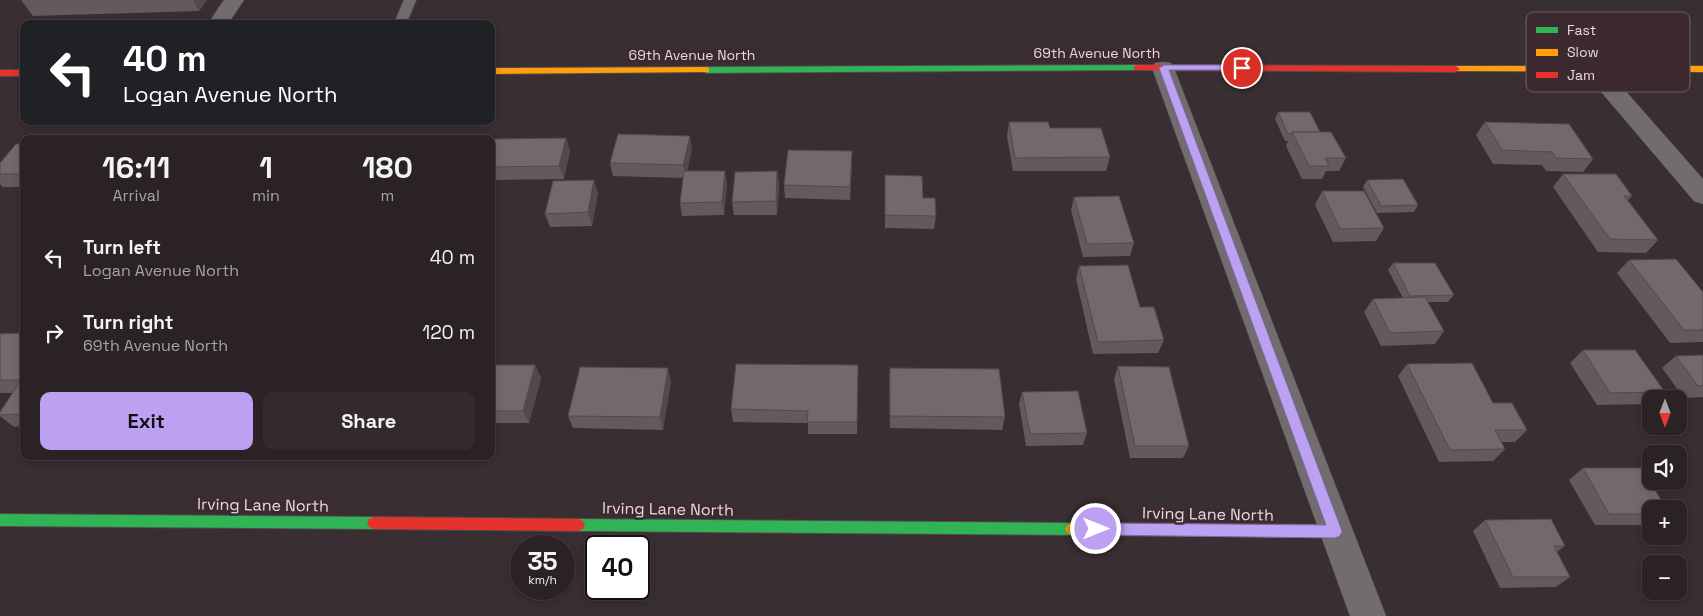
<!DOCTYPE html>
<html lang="en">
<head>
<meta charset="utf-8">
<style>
  body { margin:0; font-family:"Space Grotesk",sans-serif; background:#332a2d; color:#f1f3f6; height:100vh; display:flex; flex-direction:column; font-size:19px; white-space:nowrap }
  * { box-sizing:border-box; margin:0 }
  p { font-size:16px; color:#a6a4a7 }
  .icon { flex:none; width:28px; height:28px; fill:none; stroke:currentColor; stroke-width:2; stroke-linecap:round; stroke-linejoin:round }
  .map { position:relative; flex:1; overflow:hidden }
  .details { position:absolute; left:20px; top:135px; width:475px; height:325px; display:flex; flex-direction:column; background:#2b2225; border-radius:10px; box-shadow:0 2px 8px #0003,0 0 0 1px #473f42 }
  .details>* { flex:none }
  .banner { position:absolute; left:20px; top:20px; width:475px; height:105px; border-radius:10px; box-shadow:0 2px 8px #0003,0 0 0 1px #473f42; background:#202124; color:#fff; overflow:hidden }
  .needle { width:32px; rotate:180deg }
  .buttons { position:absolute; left:1642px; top:390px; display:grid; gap:10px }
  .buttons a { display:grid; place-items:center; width:45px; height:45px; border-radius:10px; background:#2b2225; box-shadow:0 2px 8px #0003,0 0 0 1px #473f42; font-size:25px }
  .speed { position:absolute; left:510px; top:535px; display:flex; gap:10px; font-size:25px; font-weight:700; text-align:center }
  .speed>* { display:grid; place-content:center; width:65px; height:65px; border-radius:50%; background:#2b2225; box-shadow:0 2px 8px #0003,0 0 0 1px #473f42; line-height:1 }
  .speed small { font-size:12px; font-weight:400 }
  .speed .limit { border:2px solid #111; border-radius:8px; background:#fff; color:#111 }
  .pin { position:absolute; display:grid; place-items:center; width:42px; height:42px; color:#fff; margin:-21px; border:2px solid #fff; border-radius:50%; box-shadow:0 1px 5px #0007 }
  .me { position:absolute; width:55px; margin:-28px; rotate:90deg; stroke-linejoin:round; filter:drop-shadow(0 0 4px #0008) }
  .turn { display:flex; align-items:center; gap:18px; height:105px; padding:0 20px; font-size:22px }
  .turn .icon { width:65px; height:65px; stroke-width:2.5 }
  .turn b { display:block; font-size:35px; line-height:42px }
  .eta { display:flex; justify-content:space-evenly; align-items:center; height:85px; text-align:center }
  .eta b { font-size:30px; font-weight:700; line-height:35px }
  .cta { display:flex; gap:10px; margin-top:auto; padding:10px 20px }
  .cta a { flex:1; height:58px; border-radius:10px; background:#bca0f2; color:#111; font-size:20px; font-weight:700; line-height:58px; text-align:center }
  .cta a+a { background:#332a2d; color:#f1f3f6 }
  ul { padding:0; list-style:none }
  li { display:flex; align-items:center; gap:15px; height:75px; padding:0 20px }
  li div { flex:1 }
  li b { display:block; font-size:19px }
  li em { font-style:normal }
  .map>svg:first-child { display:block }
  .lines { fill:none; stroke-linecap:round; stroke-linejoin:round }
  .lane-casing { stroke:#544a4e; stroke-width:2 }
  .street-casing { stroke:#544a4e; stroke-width:1 }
  .fast-casing { stroke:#544a4e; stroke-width:2 }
  .slow-casing { stroke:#544a4e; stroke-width:2 }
  .jam-casing { stroke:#544a4e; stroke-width:2 }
  .lane { fill:#716d6e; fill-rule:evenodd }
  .street { fill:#716d6e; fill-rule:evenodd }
  .fast { fill:#30b455; fill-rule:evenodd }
  .slow { fill:#ff9f0a; fill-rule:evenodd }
  .jam { fill:#e5322d; fill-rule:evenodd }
  .wall { fill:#635a5d }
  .shaded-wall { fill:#504a4c }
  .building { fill:#73696c; stroke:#504a4c }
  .route { fill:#bca0f2; stroke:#7a689d }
  .labels { text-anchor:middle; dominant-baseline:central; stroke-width:5; stroke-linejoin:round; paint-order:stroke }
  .far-street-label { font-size:14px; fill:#e7d9de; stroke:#3d2930 }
  .street-label { font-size:16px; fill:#e7d9de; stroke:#3d2930 }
  .key { fill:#3d2930; stroke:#705e64; stroke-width:1 }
  .key-label { font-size:14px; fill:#e7d9de }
</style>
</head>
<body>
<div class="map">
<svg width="1703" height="616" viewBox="0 0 1703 616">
  <rect width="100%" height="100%" fill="#392e31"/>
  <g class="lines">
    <defs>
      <polygon id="lane" points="404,0 416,0 406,24 394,24"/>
      <g id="street">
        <polygon points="224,0 244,0 228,24 208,24"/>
        <polygon points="1163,62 1171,63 1174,68 1386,616 1350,616 1152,68 1155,63"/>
        <polygon points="1593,62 1601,63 1703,179 1703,204 1694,201 1585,73 1582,68 1585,63"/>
      </g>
      <g id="fast">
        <polygon points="1137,65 1140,66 1140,70 706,73 702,70 706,67"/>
        <polygon points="0,514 374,517 379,519 381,523 379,527 374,529 0,526"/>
        <polygon points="578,519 1072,523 1077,525 1079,529 1077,533 1072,535 578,531 573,529 571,525 573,521"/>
      </g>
      <g id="slow">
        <polygon points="1456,66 1703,66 1703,72 1453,71 1452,69"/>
        <polygon points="706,67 709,68 709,72 491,74 491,68"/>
        <polygon points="1072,523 1335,525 1340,527 1342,531 1340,535 1335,537 1072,535 1067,533 1065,529 1067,525"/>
      </g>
      <g id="jam">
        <polygon points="1137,65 1456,66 1460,69 1456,72 1134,70 1134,66"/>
        <rect x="0" y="70" width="24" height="6"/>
        <polygon points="374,517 578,519 583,521 585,525 583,529 578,531 374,529 369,527 367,523 369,519"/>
      </g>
    </defs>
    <!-- lane casing -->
    <use href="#lane" class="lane-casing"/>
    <!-- street casing -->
    <use href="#street" class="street-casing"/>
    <!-- fast casing -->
    <use href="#fast" class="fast-casing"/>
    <!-- slow casing -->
    <use href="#slow" class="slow-casing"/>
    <!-- jam casing -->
    <use href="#jam" class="jam-casing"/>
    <!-- lane -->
    <use href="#lane" class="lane"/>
    <!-- street -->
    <use href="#street" class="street"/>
    <!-- fast -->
    <use href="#fast" class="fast"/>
    <!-- slow -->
    <use href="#slow" class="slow"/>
    <!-- jam -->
    <use href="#jam" class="jam"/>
  </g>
  <!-- wall -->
  <g class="wall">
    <polygon points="21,0 207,0 199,11 33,16"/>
    <polygon points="1278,112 1320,132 1346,158 1339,171 1326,171 1322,179 1302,179 1286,146 1288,141 1285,141 1275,119"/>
    <polygon points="1009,122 1050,128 1110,157 1106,171 1013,171 1007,136"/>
    <polygon points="1485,122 1593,159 1583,172 1546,171 1542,165 1493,164 1476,135"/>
    <polygon points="566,138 570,151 564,179 491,180 491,150"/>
    <polygon points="24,144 24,187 3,187 0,184 0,163"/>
    <polygon points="692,149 687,171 727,184 724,215 682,216 680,203 683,178 613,176 610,163"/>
    <polygon points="852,164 850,200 785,198 784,185"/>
    <polygon points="777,171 779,184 777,215 734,215 732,202"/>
    <polygon points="1563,174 1632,196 1628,200 1658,240 1646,253 1598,252 1553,187"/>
    <polygon points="885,175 923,198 936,216 934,229 885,228"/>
    <polygon points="1367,180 1418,205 1414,212 1377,213 1363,187"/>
    <polygon points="1322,191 1384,228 1376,241 1333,242 1315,205"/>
    <polygon points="598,193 592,226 550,227 545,214"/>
    <polygon points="1074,197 1134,243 1130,256 1083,257 1071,210"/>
    <polygon points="1629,260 1703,292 1703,342 1670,343 1617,273"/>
    <polygon points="1393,263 1454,295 1448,302 1428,302 1444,331 1435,344 1381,346 1364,312 1373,299 1403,298 1388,270"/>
    <polygon points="1079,266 1164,340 1158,353 1093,354 1076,279"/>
    <polygon points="24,333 24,426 14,427 0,416 0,412 13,393 0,393 0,334"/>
    <polygon points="1583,350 1665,392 1657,399 1651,399 1651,404 1650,404 1597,405 1570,363"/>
    <polygon points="1703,355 1703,397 1684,398 1662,368 1676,356"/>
    <polygon points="1407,364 1493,403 1527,430 1515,442 1501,442 1505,449 1493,461 1439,462 1398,376"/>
    <polygon points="491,365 535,365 541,378 529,423 491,423"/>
    <polygon points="858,365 857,434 808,434 808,423 733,422 731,409"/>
    <polygon points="1118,366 1189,446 1183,458 1130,458 1114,379"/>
    <polygon points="890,368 1005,417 1002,430 890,428 889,380"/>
    <polygon points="671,381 663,430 573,428 568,416"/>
    <polygon points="1022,392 1087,433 1083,445 1026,446 1019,404"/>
    <polygon points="1583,468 1651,509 1651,525 1595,525 1569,480"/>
    <polygon points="1485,520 1565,546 1557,552 1570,577 1556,587 1500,588 1473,531"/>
  </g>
  <!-- shaded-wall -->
  <g class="shaded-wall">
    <polygon points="193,0 207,0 199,11"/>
    <polygon points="690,136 692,149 686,178 683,165"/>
    <polygon points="566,138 570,151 564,179 559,166"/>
    <polygon points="852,151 852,164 850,200 850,187"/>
    <polygon points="725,171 727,184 724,215 722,202"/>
    <polygon points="777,171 779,184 777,215 776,201"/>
    <polygon points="594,180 598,193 592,226 588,212"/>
    <polygon points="535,365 541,378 529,423 523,411"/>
    <polygon points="668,368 671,381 663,430 660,417"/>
  </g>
  <!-- building -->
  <g class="building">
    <polygon points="1278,112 1310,112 1320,132 1292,132 1291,134 1288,134"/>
    <polygon points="1009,122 1048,122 1050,128 1101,128 1110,157 1015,158"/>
    <polygon points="1485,122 1569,124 1593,159 1556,158 1552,152 1502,150"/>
    <polygon points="1292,132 1331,132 1346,158 1325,158 1329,166 1309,166"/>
    <polygon points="618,134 690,136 683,165 610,163"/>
    <polygon points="566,138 559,166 491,167 491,150 495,139"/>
    <polygon points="16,144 24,144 24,174 0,174 0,163"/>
    <polygon points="788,150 852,151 850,187 784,185"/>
    <polygon points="684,171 725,171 722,202 680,203"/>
    <polygon points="777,171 776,201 732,202 735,172"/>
    <polygon points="1563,174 1616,174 1632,196 1624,196 1658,240 1610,239"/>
    <polygon points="885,175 922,176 923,198 935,198 936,216 885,215"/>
    <polygon points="1403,179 1418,205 1381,206 1367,180"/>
    <polygon points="594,180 588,212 545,214 553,181"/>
    <polygon points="1322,191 1364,191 1384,228 1340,229"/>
    <polygon points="1119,196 1134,243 1087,244 1074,197"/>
    <polygon points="1676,259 1703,292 1703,330 1684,330 1629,260"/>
    <polygon points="1393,263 1435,263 1454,295 1410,296"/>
    <polygon points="1128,265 1140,307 1154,307 1164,340 1098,342 1079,266"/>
    <polygon points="1425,297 1444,331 1390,333 1373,299"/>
    <polygon points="24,333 24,414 0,415 0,412 21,380 0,380 0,334"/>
    <polygon points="1583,350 1635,350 1665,392 1610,393"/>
    <polygon points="1703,355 1703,385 1698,386 1676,356"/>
    <polygon points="1472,363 1493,403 1512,403 1527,430 1495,430 1505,449 1450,450 1407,364"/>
    <polygon points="736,364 858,365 857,422 807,422 808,411 731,409"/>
    <polygon points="491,365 535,365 523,411 491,411"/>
    <polygon points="1118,366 1169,367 1189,446 1135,446"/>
    <polygon points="580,367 668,368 660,417 568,416"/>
    <polygon points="890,368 999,369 1005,417 890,416"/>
    <polygon points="1078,391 1087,433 1030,434 1022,392"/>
    <polygon points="1583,468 1641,468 1667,509 1651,509 1651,514 1609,514"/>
    <polygon points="1551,519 1565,546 1554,546 1570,577 1513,577 1485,520"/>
  </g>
  <!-- route -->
  <polygon class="route" points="1164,65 1242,65 1246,68 1242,70 1169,70 1342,531 1340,536 1335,538 1096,535 1091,534 1089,529 1091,525 1096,523 1326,525 1159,68"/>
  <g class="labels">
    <!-- far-street labels -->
    <g class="far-street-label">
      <text x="1097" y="53">69th Avenue North</text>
      <text x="692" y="55">69th Avenue North</text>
    </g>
    <!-- street labels -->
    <g class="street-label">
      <text transform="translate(263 505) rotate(1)">Irving Lane North</text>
      <text transform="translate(668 509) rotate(1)">Irving Lane North</text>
      <text transform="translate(1208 514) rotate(1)">Irving Lane North</text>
    </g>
  </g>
  <!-- legend -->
  <rect x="1526" y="12" width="164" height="80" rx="8" class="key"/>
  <rect x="1536" y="27" width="22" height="6" fill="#30b455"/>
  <rect x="1536" y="49" width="22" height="7" fill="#ff9f0a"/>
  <rect x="1536" y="72" width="22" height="6" fill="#e5322d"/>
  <g class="key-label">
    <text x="1567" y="35">Fast</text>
    <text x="1567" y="57">Slow</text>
    <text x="1567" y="80">Jam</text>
  </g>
</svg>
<div class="buttons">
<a><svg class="needle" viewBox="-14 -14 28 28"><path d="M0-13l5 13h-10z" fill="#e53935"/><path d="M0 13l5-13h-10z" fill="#a6a4a7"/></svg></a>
<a><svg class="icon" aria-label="sound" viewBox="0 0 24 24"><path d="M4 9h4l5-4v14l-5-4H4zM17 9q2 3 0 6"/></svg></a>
<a>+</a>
<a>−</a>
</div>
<div class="speed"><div>35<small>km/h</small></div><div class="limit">40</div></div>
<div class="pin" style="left:1242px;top:68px;background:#d93025"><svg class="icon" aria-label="arrive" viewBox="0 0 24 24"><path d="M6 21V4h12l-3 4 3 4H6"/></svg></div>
<svg class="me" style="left:1096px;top:529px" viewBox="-20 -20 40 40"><circle r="17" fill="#bca0f2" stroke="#fff" stroke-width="3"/><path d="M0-11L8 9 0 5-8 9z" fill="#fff"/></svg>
<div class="banner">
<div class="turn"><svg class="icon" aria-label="left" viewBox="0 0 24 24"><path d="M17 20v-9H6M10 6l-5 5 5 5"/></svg><div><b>40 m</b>Logan Avenue North</div></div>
</div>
<section class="details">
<div class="eta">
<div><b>16:11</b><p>Arrival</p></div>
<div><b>1</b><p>min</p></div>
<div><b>180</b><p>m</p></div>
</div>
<ul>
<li><svg class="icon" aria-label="left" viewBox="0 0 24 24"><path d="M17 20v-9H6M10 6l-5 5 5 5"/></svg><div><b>Turn left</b><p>Logan Avenue North</p></div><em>40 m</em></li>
<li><svg class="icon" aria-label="right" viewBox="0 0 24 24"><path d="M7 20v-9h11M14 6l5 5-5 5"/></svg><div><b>Turn right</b><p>69th Avenue North</p></div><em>120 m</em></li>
</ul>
<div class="cta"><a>Exit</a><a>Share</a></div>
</section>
</div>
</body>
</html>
